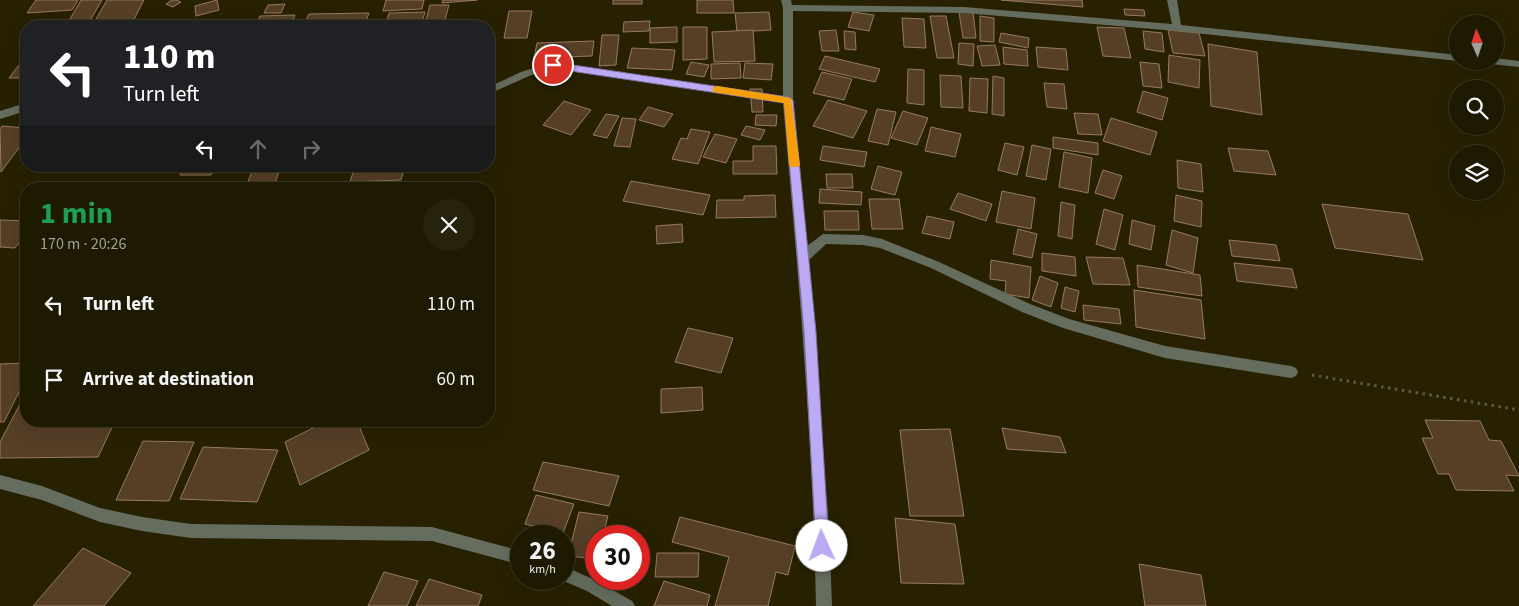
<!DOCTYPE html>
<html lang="en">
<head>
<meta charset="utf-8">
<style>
  body { margin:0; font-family:"Source Sans 3",sans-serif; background:#26220b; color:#f1f3f6; height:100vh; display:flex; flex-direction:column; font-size:19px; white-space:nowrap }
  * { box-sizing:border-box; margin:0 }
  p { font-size:16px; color:#a1a099 }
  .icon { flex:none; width:28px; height:28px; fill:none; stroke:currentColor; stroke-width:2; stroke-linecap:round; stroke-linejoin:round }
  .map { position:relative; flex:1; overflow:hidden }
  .panel { position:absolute; left:20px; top:182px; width:475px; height:245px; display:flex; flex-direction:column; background:#1e1901; border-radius:20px; box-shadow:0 5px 20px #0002,0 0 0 1px #3c3823 }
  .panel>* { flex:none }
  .top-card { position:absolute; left:20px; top:20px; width:475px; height:152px; border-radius:20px; box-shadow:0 5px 20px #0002,0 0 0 1px #3c3823; background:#202124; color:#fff; overflow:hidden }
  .needle { width:32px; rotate:357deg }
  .tools { position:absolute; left:1449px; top:15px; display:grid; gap:10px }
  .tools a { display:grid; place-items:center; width:55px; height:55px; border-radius:50%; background:#1e1901; box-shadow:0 5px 20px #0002,0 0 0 1px #3c3823; font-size:25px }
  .speed { position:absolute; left:510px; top:525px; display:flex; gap:10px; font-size:25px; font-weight:700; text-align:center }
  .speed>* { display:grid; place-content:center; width:65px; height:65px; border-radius:50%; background:#1e1901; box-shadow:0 5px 20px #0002,0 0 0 1px #3c3823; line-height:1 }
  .speed small { font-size:12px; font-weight:400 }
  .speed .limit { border:8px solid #d22; background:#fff; color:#111 }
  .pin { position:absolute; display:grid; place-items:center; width:42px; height:42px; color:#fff; margin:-21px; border:2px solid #fff; border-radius:50%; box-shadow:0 1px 5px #0007 }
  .me { position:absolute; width:55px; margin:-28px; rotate:358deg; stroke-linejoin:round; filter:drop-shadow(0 0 4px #0008) }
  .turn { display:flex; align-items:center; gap:18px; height:105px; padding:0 20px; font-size:22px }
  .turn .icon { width:65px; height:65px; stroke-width:2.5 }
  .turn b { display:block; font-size:35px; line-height:42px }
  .lanes { display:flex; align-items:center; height:48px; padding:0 20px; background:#0003; justify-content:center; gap:25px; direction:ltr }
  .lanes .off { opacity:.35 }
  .round { display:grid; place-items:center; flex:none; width:52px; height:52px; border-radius:26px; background:#26220b }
  .headline { display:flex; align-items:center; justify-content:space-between; height:85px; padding:0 20px }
  h1 { font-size:30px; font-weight:700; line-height:38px; color:#1e9e55 }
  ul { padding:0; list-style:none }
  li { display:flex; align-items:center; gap:15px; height:75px; padding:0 20px }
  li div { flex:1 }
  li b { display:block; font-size:19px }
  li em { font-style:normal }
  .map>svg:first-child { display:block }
  .building { fill:#573f27; stroke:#957a60 }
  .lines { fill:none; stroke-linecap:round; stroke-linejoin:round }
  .path { stroke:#5f593d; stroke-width:3; stroke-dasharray:2.5 4.5; stroke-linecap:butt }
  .minor { fill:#656d5f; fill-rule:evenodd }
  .route { fill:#bcaaf5; stroke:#7a6e9f }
  .slow { fill:#f59e0b }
</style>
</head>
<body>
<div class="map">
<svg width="1519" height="606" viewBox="0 0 1519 606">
  <rect width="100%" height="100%" fill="#282101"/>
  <!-- building -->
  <g class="building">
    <polygon points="36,0 78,0 72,10 27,13"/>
    <polygon points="81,0 102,0 87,26 66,26"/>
    <polygon points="107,0 144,0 131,25 92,26"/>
    <polygon points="172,0 176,0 181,2 173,7 166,4"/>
    <polygon points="217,0 219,10 196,16 195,6"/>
    <polygon points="386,0 424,0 422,9 383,11"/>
    <polygon points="443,0 477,0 442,3"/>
    <rect x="613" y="0" width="29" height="4"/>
    <polygon points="697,0 733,0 734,13 697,13"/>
    <polygon points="1082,0 1083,7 1001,0"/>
    <polygon points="285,4 281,13 264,13 268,5"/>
    <polygon points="430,5 449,5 445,20 426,20"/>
    <polygon points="1124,9 1144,10 1145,16 1125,15"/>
    <polygon points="509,11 532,11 527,38 504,38"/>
    <polygon points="425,12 422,22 386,23 389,13"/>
    <polygon points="769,12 771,30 737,32 735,13"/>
    <polygon points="853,12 874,15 869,31 848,27"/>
    <polygon points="959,12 973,12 976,38 963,38"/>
    <polygon points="369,13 364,26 303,26 309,14"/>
    <polygon points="295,15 291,26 255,26 260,16"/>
    <polygon points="930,16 946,16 954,58 937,58"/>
    <polygon points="980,16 994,18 994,42 980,41"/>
    <polygon points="902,18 924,19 926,48 904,47"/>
    <polygon points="650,21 649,31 623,32 624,22"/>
    <polygon points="208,22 206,26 173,26 174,24"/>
    <polygon points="677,27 677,42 650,43 650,28"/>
    <polygon points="683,27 707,27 707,59 683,60"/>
    <polygon points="1097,27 1124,28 1131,58 1103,56"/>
    <polygon points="753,30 755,61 714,62 712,32"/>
    <polygon points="836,30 839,51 822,51 819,31"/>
    <polygon points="1168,30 1199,33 1205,56 1173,53"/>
    <polygon points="844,31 855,32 856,50 845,49"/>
    <polygon points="1143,31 1162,33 1164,52 1145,49"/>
    <polygon points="1001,33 1029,38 1028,48 999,42"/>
    <polygon points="602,35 619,35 616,65 599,66"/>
    <polygon points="594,41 592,56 534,58 537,43"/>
    <polygon points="959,43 974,44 973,66 958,64"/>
    <polygon points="1208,44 1257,52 1262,115 1211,106"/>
    <polygon points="995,45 1000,65 982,66 977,46"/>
    <polygon points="1003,47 1027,50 1028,66 1004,64"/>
    <polygon points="1036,47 1066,49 1068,70 1038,67"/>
    <polygon points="632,48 675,50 672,70 627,68"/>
    <polygon points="1169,55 1200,60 1199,88 1168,82"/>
    <polygon points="26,56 26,78 9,78"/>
    <polygon points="825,56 880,69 875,82 819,69"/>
    <polygon points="691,62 709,65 704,77 686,74"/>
    <polygon points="1140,62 1159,64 1162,88 1143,86"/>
    <polygon points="740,63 741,78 711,79 711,64"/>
    <polygon points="745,63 773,64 771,80 743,78"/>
    <polygon points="908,69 924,70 924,105 907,103"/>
    <polygon points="822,72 852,79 844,100 813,93"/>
    <polygon points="940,75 961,76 963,108 941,107"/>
    <polygon points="993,76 1004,78 1004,116 992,114"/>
    <polygon points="970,78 988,79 987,113 969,111"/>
    <polygon points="1044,83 1064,84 1067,109 1047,107"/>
    <polygon points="750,89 762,89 763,112 752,112"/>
    <polygon points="1143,91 1168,98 1162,120 1137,112"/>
    <polygon points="828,100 867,111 853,138 813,126"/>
    <polygon points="564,101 591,110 571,135 543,125"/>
    <polygon points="648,107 673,114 664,127 639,120"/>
    <polygon points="877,109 896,112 888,145 868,141"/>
    <polygon points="903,111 928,118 917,145 891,138"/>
    <polygon points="1074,113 1098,114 1102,135 1078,134"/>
    <polygon points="606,114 619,116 607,138 593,135"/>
    <polygon points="756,115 777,115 776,126 755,125"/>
    <polygon points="622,118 636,119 630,147 614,146"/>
    <polygon points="1111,118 1157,132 1150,155 1103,141"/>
    <polygon points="2,126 26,128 26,138 1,172 0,129"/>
    <polygon points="746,126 765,130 760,140 741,135"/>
    <polygon points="931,127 961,134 955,157 925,151"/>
    <polygon points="691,129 710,132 698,164 672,159 681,138 687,139"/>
    <polygon points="715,134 737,139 726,163 703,157"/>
    <polygon points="1053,137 1098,143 1098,155 1053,148"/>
    <polygon points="1005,143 1024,147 1017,175 998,170"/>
    <polygon points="1032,145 1051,149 1046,180 1026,176"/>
    <polygon points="753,146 776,146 777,174 733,174 733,161 753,161"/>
    <polygon points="823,146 867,152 864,167 820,160"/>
    <polygon points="1228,148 1268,151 1276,175 1234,171"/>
    <polygon points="1064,152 1092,158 1088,193 1059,187"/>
    <polygon points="1177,160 1201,164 1203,192 1178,188"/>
    <polygon points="184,166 216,166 211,175 180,175"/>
    <polygon points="222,166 281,166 275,183 247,184 253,169 220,170"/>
    <polygon points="355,166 405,166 401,180 350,182"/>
    <polygon points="878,166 902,172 895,195 871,189"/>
    <polygon points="1103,170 1122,176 1114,199 1095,193"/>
    <polygon points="826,174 852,174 853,188 827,188"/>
    <polygon points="631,181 710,195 703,215 623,201"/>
    <polygon points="820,189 862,192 861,205 819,203"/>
    <polygon points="1002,191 1035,198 1031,229 996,222"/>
    <polygon points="958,193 992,204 986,221 950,209"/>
    <polygon points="775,195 776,217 716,218 717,200 744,200 744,196"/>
    <polygon points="1176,195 1202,201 1201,227 1174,221"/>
    <polygon points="869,199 899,199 903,229 872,229"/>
    <polygon points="1061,202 1075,205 1072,239 1058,236"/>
    <polygon points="1322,204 1408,214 1423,260 1335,248"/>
    <polygon points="1104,209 1123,215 1115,250 1096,244"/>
    <polygon points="824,211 858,211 859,230 825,230"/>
    <polygon points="927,216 954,222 950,239 922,233"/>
    <polygon points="0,220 26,221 26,239 22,239 15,248 0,247"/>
    <polygon points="1132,220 1155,226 1151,250 1129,244"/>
    <polygon points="682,224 683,242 657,244 656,226"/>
    <polygon points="1018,229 1037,234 1032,258 1013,254"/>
    <polygon points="1172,230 1198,238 1193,273 1166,265"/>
    <polygon points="1229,240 1276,245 1280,261 1232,256"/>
    <polygon points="1042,253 1075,257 1076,276 1042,271"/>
    <polygon points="1086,257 1123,258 1130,285 1093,284"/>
    <polygon points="991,260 1031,267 1029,298 1005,294 1006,281 990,279"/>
    <polygon points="1234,263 1292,269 1297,288 1237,281"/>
    <polygon points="1137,265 1200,275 1202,296 1138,287"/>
    <polygon points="1040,276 1058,283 1051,307 1032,300"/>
    <polygon points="1065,287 1079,291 1075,312 1061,308"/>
    <polygon points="1134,290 1201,300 1205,339 1136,327"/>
    <polygon points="1083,305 1119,309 1121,324 1084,320"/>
    <polygon points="688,328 733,338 721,373 675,362"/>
    <polygon points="26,363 26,378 4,422 0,422 0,364"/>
    <polygon points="702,387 703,410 661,413 661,389"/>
    <polygon points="20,404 26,404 26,421 115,421 98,457 0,458 0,442"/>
    <polygon points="1425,420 1480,421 1489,440 1501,441 1519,476 1506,475 1514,491 1456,490 1449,474 1438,474 1422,438 1433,438"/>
    <polygon points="327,421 357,421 369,450 300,485 285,442"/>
    <polygon points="1002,428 1060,437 1066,453 1007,449"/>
    <polygon points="950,429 964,516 910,516 900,430"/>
    <polygon points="143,441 194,442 169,501 116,500"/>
    <polygon points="203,447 278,450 257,502 180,499"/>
    <polygon points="543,462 619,476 609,506 533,490"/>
    <polygon points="536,495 574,504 563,533 525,524"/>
    <polygon points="579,512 608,516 603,536 596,536 596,559 568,556"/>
    <polygon points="680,517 795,546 788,575 776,572 768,606 715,606 729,557 672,542"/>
    <polygon points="895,518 955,524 964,584 901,583"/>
    <polygon points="83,548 131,573 104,606 33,606"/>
    <polygon points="657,553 699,553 698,577 655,577"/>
    <polygon points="1139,564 1201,575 1206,606 1145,606"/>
    <polygon points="384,572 418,581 407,606 368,606"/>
    <polygon points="429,579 482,595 478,606 416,606"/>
    <polygon points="664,581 710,595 707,606 654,606"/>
  </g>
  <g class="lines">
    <!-- path -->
    <polyline class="path" points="1312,375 1519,410"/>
    <!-- minor -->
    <g class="minor">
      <path d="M 781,0 L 791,0 L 792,5 L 964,7 L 1172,24 L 1167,0 L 1177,0 L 1181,25 L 1458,55 L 1458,61 L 1177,31 L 964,13 L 793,11 L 793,100 L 807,246 L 823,234 L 863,235 L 882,239 L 939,262 L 1030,304 L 1069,319 L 1165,346 L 1291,366 L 1296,368 L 1298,372 L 1296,376 L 1291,378 L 1165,358 L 1063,328 L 1022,312 L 931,268 L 880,248 L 863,245 L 826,244 L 809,260 L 817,351 L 822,440 L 829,526 L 832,606 L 816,606 C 813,438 798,270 783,103 L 553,68 L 529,76 L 489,94 L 489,87 L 521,72 L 553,62 L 783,96 L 783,8 Z"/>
      <polygon points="1495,58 1519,61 1519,67 1490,64 1485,61 1495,61"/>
      <polygon points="26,103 26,111 0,119 0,111"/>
      <polygon points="0,475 42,486 100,508 142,517 191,524 432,527 521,551 521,565 432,541 191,538 142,531 100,522 42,500 0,489"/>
      <polygon points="564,566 597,581 632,601 635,606 612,606 587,591 559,579 564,579"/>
    </g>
  </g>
  <!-- route -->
  <polygon class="route" points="553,62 788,97 793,100 816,332 829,546 827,550 822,552 818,550 816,546 804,332 784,103 550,68 550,63"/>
  <!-- slow -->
  <polygon class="slow" points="717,86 791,98 800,165 798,167 791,167 789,165 784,103 713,92 713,87"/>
</svg>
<div class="tools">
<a><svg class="needle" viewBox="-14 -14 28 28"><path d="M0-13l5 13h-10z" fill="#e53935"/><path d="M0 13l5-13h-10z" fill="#a1a099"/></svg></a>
<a><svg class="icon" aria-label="search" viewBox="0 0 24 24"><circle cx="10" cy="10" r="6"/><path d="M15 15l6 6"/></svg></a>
<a><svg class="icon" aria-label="layers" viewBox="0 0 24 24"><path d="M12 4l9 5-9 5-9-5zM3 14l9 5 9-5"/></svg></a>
</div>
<div class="speed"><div>26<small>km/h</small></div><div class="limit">30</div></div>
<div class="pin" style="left:553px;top:65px;background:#d93025"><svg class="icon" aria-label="arrive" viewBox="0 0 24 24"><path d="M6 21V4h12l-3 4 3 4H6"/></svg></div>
<svg class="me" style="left:822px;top:546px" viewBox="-20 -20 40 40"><circle r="19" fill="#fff"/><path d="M0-13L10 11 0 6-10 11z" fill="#bcaaf5"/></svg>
<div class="top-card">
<div class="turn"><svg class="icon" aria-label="left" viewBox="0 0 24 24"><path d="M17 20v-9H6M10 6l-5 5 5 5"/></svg><div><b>110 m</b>Turn left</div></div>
<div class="lanes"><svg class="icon" aria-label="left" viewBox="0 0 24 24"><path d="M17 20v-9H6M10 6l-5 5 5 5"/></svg><svg class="icon off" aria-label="ahead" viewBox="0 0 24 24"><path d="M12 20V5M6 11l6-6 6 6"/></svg><svg class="icon off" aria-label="right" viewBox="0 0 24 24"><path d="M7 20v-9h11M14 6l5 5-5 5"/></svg></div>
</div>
<section class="panel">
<div class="headline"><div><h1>1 min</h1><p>170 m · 20:26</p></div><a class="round"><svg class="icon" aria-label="close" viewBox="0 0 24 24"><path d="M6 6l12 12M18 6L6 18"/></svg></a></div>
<ul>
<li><svg class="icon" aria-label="left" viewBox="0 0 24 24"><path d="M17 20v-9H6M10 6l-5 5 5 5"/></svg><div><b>Turn left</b></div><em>110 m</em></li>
<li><svg class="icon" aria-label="arrive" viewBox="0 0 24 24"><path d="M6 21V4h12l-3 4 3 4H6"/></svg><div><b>Arrive at destination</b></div><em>60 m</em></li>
</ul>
</section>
</div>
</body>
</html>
